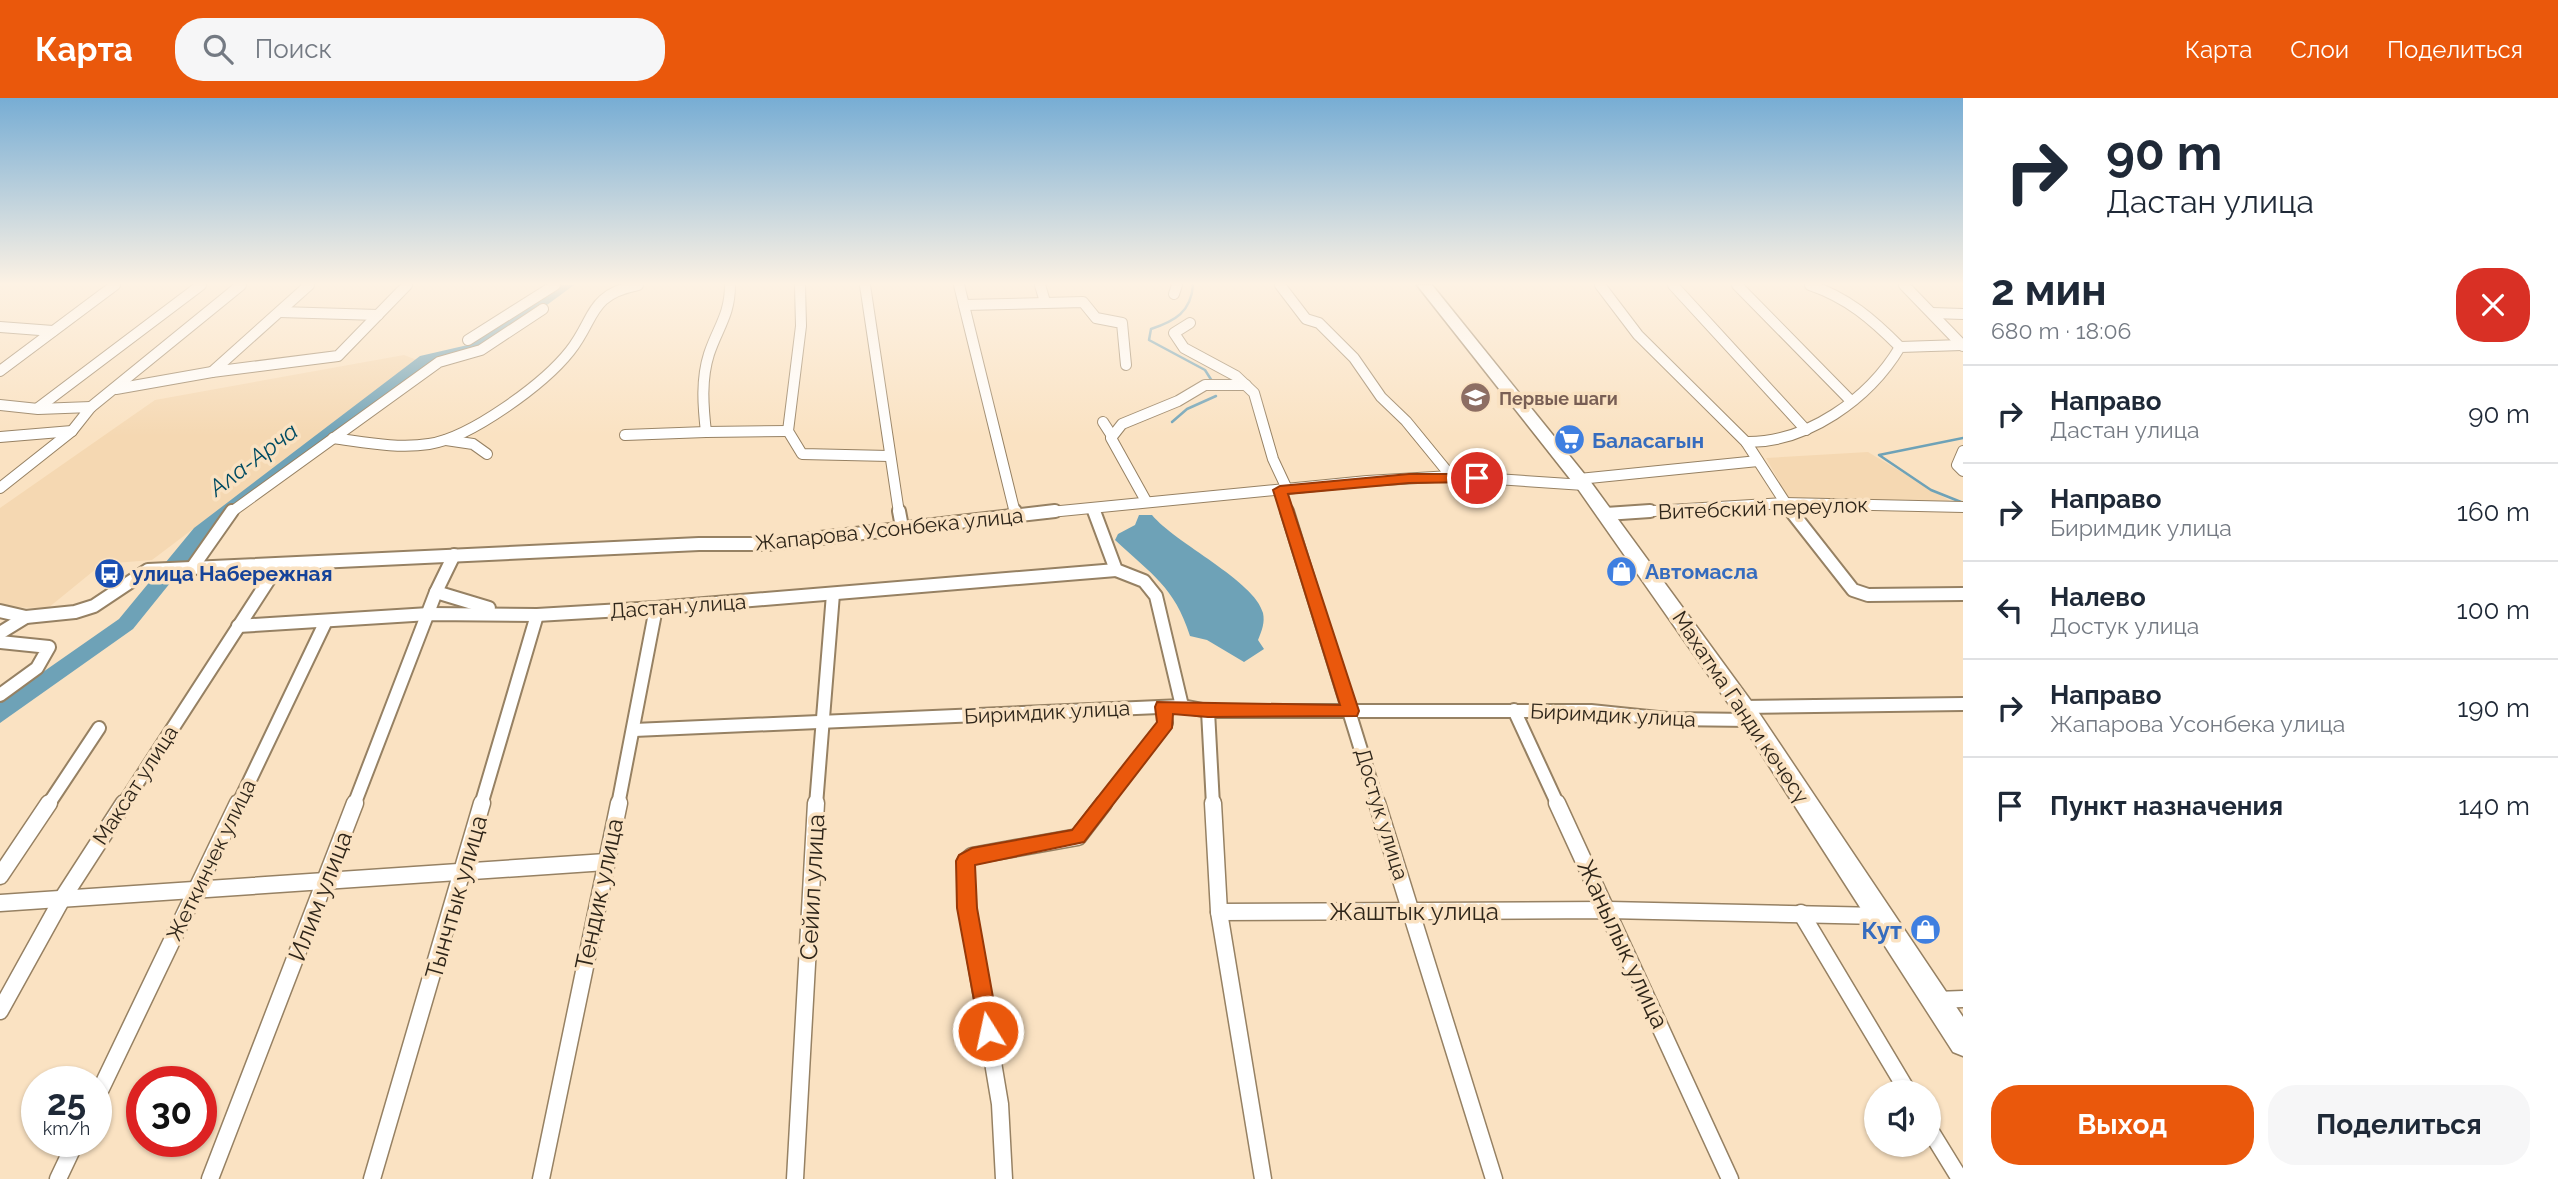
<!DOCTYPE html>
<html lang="ru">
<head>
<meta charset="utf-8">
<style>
  body { margin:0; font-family:Raleway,sans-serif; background:#f6f6f7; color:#1f2937; height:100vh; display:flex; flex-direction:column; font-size:26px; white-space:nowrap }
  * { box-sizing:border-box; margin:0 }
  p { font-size:23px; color:#747a83 }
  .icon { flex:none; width:38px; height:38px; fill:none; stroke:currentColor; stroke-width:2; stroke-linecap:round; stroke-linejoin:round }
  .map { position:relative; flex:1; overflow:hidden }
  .drawer { display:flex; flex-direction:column; background:#fff; width:595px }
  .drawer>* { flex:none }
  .guide { background:#fff; color:#1f2937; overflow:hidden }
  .fabs { position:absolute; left:1864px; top:982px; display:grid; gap:14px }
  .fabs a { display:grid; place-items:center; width:77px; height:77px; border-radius:50%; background:#fff; box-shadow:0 2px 5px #0004; font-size:35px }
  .speed { position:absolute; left:21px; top:968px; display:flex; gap:14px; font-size:35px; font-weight:700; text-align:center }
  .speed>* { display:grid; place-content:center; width:91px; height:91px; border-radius:50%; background:#fff; box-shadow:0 2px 5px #0004; line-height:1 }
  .speed small { font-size:18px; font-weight:400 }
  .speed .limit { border:10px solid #d22; background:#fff; color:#111 }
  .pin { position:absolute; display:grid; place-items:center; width:60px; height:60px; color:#fff; margin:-30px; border:4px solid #fff; border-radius:50%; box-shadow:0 2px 7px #0007 }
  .me { position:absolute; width:77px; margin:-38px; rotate:350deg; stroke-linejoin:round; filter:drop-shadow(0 0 5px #0008) }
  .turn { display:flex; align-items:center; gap:24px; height:147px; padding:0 28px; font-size:32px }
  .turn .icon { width:91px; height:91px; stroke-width:2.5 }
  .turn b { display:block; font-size:49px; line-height:60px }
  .round { display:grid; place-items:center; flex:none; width:74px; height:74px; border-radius:28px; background:#f6f6f7 }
  .head { display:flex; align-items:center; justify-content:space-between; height:119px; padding:0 28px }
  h1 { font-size:42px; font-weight:700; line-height:52px }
  .action { display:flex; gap:14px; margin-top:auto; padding:14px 28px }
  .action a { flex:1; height:80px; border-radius:28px; background:#ea580c; color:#fff; font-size:28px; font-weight:700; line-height:80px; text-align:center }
  .action a+a { background:#f6f6f7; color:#1f2937 }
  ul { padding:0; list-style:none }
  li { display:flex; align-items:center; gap:21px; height:98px; padding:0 28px; border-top:2px solid #e0e1e3 }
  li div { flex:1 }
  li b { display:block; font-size:26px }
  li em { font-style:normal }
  header { display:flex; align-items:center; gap:42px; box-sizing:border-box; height:98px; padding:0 35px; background:#ea580c; color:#fff }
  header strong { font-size:33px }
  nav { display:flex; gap:38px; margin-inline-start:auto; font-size:24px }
  .search { width:490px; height:63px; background:#f6f6f7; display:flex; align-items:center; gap:18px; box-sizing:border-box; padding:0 24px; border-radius:28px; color:#747a83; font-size:26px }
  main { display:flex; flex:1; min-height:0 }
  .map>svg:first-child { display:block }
  .built { fill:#f5d8b2 }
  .water { fill:#6ea2b7 }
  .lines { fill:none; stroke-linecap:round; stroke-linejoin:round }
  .stream { stroke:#6ea2b7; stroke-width:2.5 }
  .river { fill:#6ea2b7; fill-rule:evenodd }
  .minor-far2-casing { stroke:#968163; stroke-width:12 }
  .minor-far1-casing { stroke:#968163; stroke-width:16 }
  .minor-casing { stroke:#968163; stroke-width:19 }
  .primary-casing { stroke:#968163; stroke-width:3 }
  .minor-far2 { stroke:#fff; stroke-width:10 }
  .minor-far1 { stroke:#fff; stroke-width:12 }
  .minor { stroke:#fff; stroke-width:16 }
  .primary { fill:#fff; fill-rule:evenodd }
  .route { fill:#ea580c; stroke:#983908; stroke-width:2 }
  .labels { text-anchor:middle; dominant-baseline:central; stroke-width:7; stroke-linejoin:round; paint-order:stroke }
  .far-education-label { font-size:18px; font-weight:bold; fill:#785e54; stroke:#fae2c2; text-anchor:start }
  .shop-label { font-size:21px; font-weight:bold; fill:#366cbe; stroke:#fae2c2; text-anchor:start }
  .street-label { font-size:21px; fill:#2f261a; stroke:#fae2c2 }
  .transit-label { font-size:21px; font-weight:bold; fill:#164399; stroke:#fae2c2; text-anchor:start }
  .water-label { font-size:23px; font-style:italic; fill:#004b62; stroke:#fae2c2 }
  .near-street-label { font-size:24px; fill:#2f261a; stroke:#fae2c2 }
  .near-shop-label { font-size:24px; font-weight:bold; fill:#366cbe; stroke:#fae2c2; text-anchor:end }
</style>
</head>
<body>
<header>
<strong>Карта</strong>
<div class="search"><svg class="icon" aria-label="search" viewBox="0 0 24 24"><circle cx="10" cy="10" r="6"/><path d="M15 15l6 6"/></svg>Поиск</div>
<nav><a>Карта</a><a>Слои</a><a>Поделиться</a></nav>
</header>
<main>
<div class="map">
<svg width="1963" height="1081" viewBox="0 0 1963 1081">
  <rect width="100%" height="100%" fill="#fae2c2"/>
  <!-- built -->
  <g class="built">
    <polygon points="404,257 417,262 152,462 102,466 48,510 0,509 0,410 155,302"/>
    <polygon points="1868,354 1957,407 1790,403 1766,360"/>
  </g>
  <!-- water -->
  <path class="water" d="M 1139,417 L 1152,417 C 1175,445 1255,483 1263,515 C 1265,525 1262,532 1258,542 L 1264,551 L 1244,564 L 1207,542 L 1190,538 C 1174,488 1152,477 1115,442 L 1118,436 L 1135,427 Z"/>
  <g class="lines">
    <!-- stream -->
    <g class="stream">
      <path d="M 1193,187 C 1191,214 1175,223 1151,231 L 1149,242 L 1205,272 L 1212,283"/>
      <polyline points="1172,324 1187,311 1216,298"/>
      <polyline points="1961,404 1931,392 1879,357 1963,340"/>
    </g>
    <!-- river -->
    <polygon class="river" points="557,187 574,187 536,215 514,226 483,253 431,265 208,438 133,531 0,625 0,604 119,521 194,430 420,258 472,246 504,220"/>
    <defs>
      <g id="minor-far2">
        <path d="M 730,187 C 730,217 718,229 709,256 C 701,281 703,308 706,334 L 788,333"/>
        <polyline points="800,187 801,228 788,333 802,356 889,358"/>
        <polyline points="865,187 899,415"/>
        <polyline points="959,187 1015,415"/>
        <polyline points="1040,187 1045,204"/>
        <polyline points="1280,187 1306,221 1319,225 1354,260 1381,299 1406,323 1451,378"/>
        <polyline points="1600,187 1638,237 1746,344 1792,415"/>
        <polyline points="1673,187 1806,332"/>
        <polyline points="1737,187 1851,303"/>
        <path d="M 1810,187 C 1848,200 1872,221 1900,249"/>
        <polyline points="1904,187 1963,248"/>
        <polyline points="1174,196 1177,187"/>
        <polyline points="964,207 1083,204 1096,220 1122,225 1126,267"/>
        <polyline points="280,214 378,217"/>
        <polyline points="1932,215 1963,216"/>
        <polyline points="1190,225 1174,235 1184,250 1236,278 1254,295 1273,361 1287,391"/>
        <polyline points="0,229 53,233"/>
        <polyline points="468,242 555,187"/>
        <polyline points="0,273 115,187"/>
        <polyline points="212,274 309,187"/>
        <polyline points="116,291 212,274 338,258 407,187"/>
        <polyline points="0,307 38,311 91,309 72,333 0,390"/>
        <polyline points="91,309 241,187"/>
        <polyline points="38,310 201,187"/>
        <polyline points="1103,324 1112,338"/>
        <polyline points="625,337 706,334"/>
        <polyline points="0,339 72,333"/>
        <path d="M 333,340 C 364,344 397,351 429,346 C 470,340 544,286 570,253 C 596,220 588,197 638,187"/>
        <polyline points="446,342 473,346 487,356"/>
        <path d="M 1746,344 C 1807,345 1869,301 1900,249 L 1962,247"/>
        <polyline points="1963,353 1957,367 1963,373"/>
        <polyline points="1579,381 1758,363"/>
        <polyline points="1280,392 1287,415"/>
        <polyline points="1146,403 1111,340 1122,326 1178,303 1205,287 1246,287"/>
        <polyline points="1093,411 1095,415"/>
        <polyline points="230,415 439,264 481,252 543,211"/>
        <polyline points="1040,415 1367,383 1451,378 1584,387"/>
        <polyline points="1621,415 1784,405 1963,409"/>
      </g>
      <g id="minor-far1">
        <polyline points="899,413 902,429"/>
        <polyline points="1015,413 1016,418"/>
        <polyline points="1094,413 1116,472 1144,483 1156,498 1182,608"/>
        <polyline points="1287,413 1378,707"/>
        <polyline points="1791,413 1853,492 1868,497 1963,496"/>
        <polyline points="1606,416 1650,413"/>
        <polyline points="192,470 232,413"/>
        <polyline points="436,494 489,510"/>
        <polyline points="0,513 26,519"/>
        <polyline points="238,528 429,516 537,517 656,510 1116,472"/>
        <polyline points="0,535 26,519 75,514 94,508 148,472 699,446 768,446 1055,413"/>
        <polyline points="0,544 49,549 37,570 0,597"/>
        <polyline points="1743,609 1963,606"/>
        <polyline points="1514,612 1558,707"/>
        <polyline points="1208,613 1213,707"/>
        <polyline points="634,632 1182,608 1208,613 1591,613 1668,621 1752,622"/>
        <polyline points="48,707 99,630"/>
        <polyline points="123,707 279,466"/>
        <polyline points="238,707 326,523"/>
        <polyline points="354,707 436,494 454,457"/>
        <polyline points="481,707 537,517"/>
        <polyline points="618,707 656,510"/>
        <polyline points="816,707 833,496"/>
        <polyline points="1103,707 1166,625 1163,609"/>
      </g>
      <g id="minor">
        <polyline points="1213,705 1219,814 1263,1081"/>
        <polyline points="1377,705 1494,1081"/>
        <polyline points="1557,705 1730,1081"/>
        <polyline points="0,778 49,705"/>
        <polyline points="0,805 606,764"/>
        <polyline points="1219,814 1608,812 1880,818"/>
        <polyline points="1801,815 1908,994"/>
        <polyline points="1936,902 1963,901"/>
        <polyline points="0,913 62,801 124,705"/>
        <polyline points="96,1001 238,705"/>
        <polyline points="1928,1029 1960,1081"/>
        <polyline points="58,1081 76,1043"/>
        <polyline points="210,1081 355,705"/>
        <polyline points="372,1081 482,705"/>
        <polyline points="541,1081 619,705"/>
        <polyline points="795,1081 816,705"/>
        <polyline points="1004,1081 1000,1006 967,810 966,763 972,758 1078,739 1104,705"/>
      </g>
      <polygon id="primary" points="1417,187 1432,187 1590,383 1751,603 1963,919 1963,958 1953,954 1735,615 1578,391"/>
    </defs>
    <!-- minor-far2 casing -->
    <use href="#minor-far2" class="minor-far2-casing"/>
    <!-- minor-far1 casing -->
    <use href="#minor-far1" class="minor-far1-casing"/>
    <!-- minor casing -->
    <use href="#minor" class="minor-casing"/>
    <!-- primary casing -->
    <use href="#primary" class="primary-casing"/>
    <!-- minor-far2 -->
    <use href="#minor-far2" class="minor-far2"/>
    <!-- minor-far1 -->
    <use href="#minor-far1" class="minor-far1"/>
    <!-- minor -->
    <use href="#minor" class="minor"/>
    <!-- primary -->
    <use href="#primary" class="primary"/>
  </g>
  <!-- sky -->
  <linearGradient id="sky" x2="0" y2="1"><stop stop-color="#77add4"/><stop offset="0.55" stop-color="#fdf2e4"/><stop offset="1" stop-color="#fdf2e4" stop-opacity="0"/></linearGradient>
  <rect width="1963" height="338" fill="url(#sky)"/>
  <!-- route -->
  <polygon class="route" points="1409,376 1477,376 1484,380 1477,384 1409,385 1288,396 1359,613 1357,618 1208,619 1173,616 1172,630 1084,744 975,767 977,810 999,933 996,940 988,943 981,940 957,810 956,763 959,757 972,750 1072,732 1157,624 1155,609 1157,604 1340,607 1273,392 1280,388"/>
  <!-- icons -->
  <defs>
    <symbol id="school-disc" viewBox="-11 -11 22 22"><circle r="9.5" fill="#8d6e63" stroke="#fae2c2"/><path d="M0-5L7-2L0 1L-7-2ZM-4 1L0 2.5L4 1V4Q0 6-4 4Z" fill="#fff"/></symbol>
    <symbol id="supermarket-disc" viewBox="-11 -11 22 22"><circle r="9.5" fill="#3f7fe0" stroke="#fae2c2"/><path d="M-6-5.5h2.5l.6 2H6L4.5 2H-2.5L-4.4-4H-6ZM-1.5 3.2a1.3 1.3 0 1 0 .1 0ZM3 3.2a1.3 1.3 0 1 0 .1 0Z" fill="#fff"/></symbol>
    <symbol id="shop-disc" viewBox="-11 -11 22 22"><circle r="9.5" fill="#3f7fe0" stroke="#fae2c2"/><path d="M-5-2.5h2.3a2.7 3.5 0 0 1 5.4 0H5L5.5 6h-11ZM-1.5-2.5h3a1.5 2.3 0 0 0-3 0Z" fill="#fff"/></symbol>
    <symbol id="bus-disc" viewBox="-11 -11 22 22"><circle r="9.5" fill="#1a4fb4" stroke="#fae2c2"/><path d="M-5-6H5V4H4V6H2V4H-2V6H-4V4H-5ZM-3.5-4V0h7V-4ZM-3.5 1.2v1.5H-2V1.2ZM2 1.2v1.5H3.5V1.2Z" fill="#fff"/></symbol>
  </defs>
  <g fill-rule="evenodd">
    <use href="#school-disc" x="1458" y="282" width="35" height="35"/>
    <use href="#supermarket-disc" x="1552" y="324" width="35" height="35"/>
    <use href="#shop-disc" x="1604" y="456" width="35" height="35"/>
    <use href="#bus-disc" x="92" y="458" width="35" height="35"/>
    <use href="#shop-disc" x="1908" y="814" width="35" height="35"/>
  </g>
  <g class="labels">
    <!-- far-education labels -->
    <g class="far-education-label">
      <text x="1499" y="300">Первые шаги</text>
    </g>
    <!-- shop labels -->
    <g class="shop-label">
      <text x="1592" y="342">Баласагын</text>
      <text x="1645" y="473">Автомасла</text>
    </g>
    <!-- street labels -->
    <g class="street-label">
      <text transform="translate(1763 410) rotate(-2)">Витебский переулок</text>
      <text transform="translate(889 431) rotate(-6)">Жапарова Усонбека улица</text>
      <text transform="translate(678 508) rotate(-4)">Дастан улица</text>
      <text transform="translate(1741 609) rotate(56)">Махатма Ганди көчөсү</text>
      <text transform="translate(1047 614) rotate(-3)">Биримдик улица</text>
      <text transform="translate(1613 617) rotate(3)">Биримдик улица</text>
      <text transform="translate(135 687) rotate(-57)">Максат улица</text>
      <text transform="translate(1382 716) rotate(73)">Достук улица</text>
      <text transform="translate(211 762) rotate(-64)">Жеткинчек улица</text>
    </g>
    <!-- transit labels -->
    <g class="transit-label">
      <text x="132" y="475">улица Набережная</text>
    </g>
    <!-- water labels -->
    <g class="water-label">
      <text transform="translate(253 361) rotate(-37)">Ала-Арча</text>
    </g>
    <!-- near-street labels -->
    <g class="near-street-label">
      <text transform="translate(812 789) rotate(-87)">Сейил улица</text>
      <text transform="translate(599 796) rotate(-78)">Тендик улица</text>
      <text transform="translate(320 798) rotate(-69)">Илим улица</text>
      <text transform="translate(456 799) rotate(-74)">Тынчтык улица</text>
      <text x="1414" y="813">Жаштык улица</text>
      <text transform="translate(1623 846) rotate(65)">Жанылык улица</text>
    </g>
    <!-- near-shop labels -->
    <g class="near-shop-label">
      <text x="1902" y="832">Кут</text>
    </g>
  </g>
</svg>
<div class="fabs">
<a><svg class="icon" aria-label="sound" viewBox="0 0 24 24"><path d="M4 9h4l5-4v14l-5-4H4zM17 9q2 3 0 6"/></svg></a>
</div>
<div class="speed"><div>25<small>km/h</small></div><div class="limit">30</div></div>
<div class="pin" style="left:1477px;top:380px;background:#d93025"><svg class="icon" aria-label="arrive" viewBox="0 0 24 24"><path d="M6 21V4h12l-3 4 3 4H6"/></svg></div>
<svg class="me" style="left:988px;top:933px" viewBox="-20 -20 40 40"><circle r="17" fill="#ea580c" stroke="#fff" stroke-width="3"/><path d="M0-11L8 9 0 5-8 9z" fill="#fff"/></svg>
</div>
<section class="drawer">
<div class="guide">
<div class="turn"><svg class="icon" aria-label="right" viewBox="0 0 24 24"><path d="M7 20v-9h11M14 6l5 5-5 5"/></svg><div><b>90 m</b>Дастан улица</div></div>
</div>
<div class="head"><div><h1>2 мин</h1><p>680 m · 18:06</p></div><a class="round" style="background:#d93025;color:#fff"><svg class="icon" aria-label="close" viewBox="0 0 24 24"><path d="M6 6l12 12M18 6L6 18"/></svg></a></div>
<ul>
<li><svg class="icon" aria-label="right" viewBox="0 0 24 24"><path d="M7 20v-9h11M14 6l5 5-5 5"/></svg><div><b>Направо</b><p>Дастан улица</p></div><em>90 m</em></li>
<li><svg class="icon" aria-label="right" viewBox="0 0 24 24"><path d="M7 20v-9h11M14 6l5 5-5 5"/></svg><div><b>Направо</b><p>Биримдик улица</p></div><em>160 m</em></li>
<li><svg class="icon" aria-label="left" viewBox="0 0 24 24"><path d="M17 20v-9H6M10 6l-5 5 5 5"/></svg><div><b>Налево</b><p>Достук улица</p></div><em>100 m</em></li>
<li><svg class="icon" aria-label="right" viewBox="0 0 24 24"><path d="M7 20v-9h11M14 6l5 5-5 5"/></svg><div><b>Направо</b><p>Жапарова Усонбека улица</p></div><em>190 m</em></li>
<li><svg class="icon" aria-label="arrive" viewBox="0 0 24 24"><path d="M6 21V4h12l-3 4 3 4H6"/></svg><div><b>Пункт назначения</b></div><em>140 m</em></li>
</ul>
<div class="action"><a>Выход</a><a>Поделиться</a></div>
</section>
</main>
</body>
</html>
